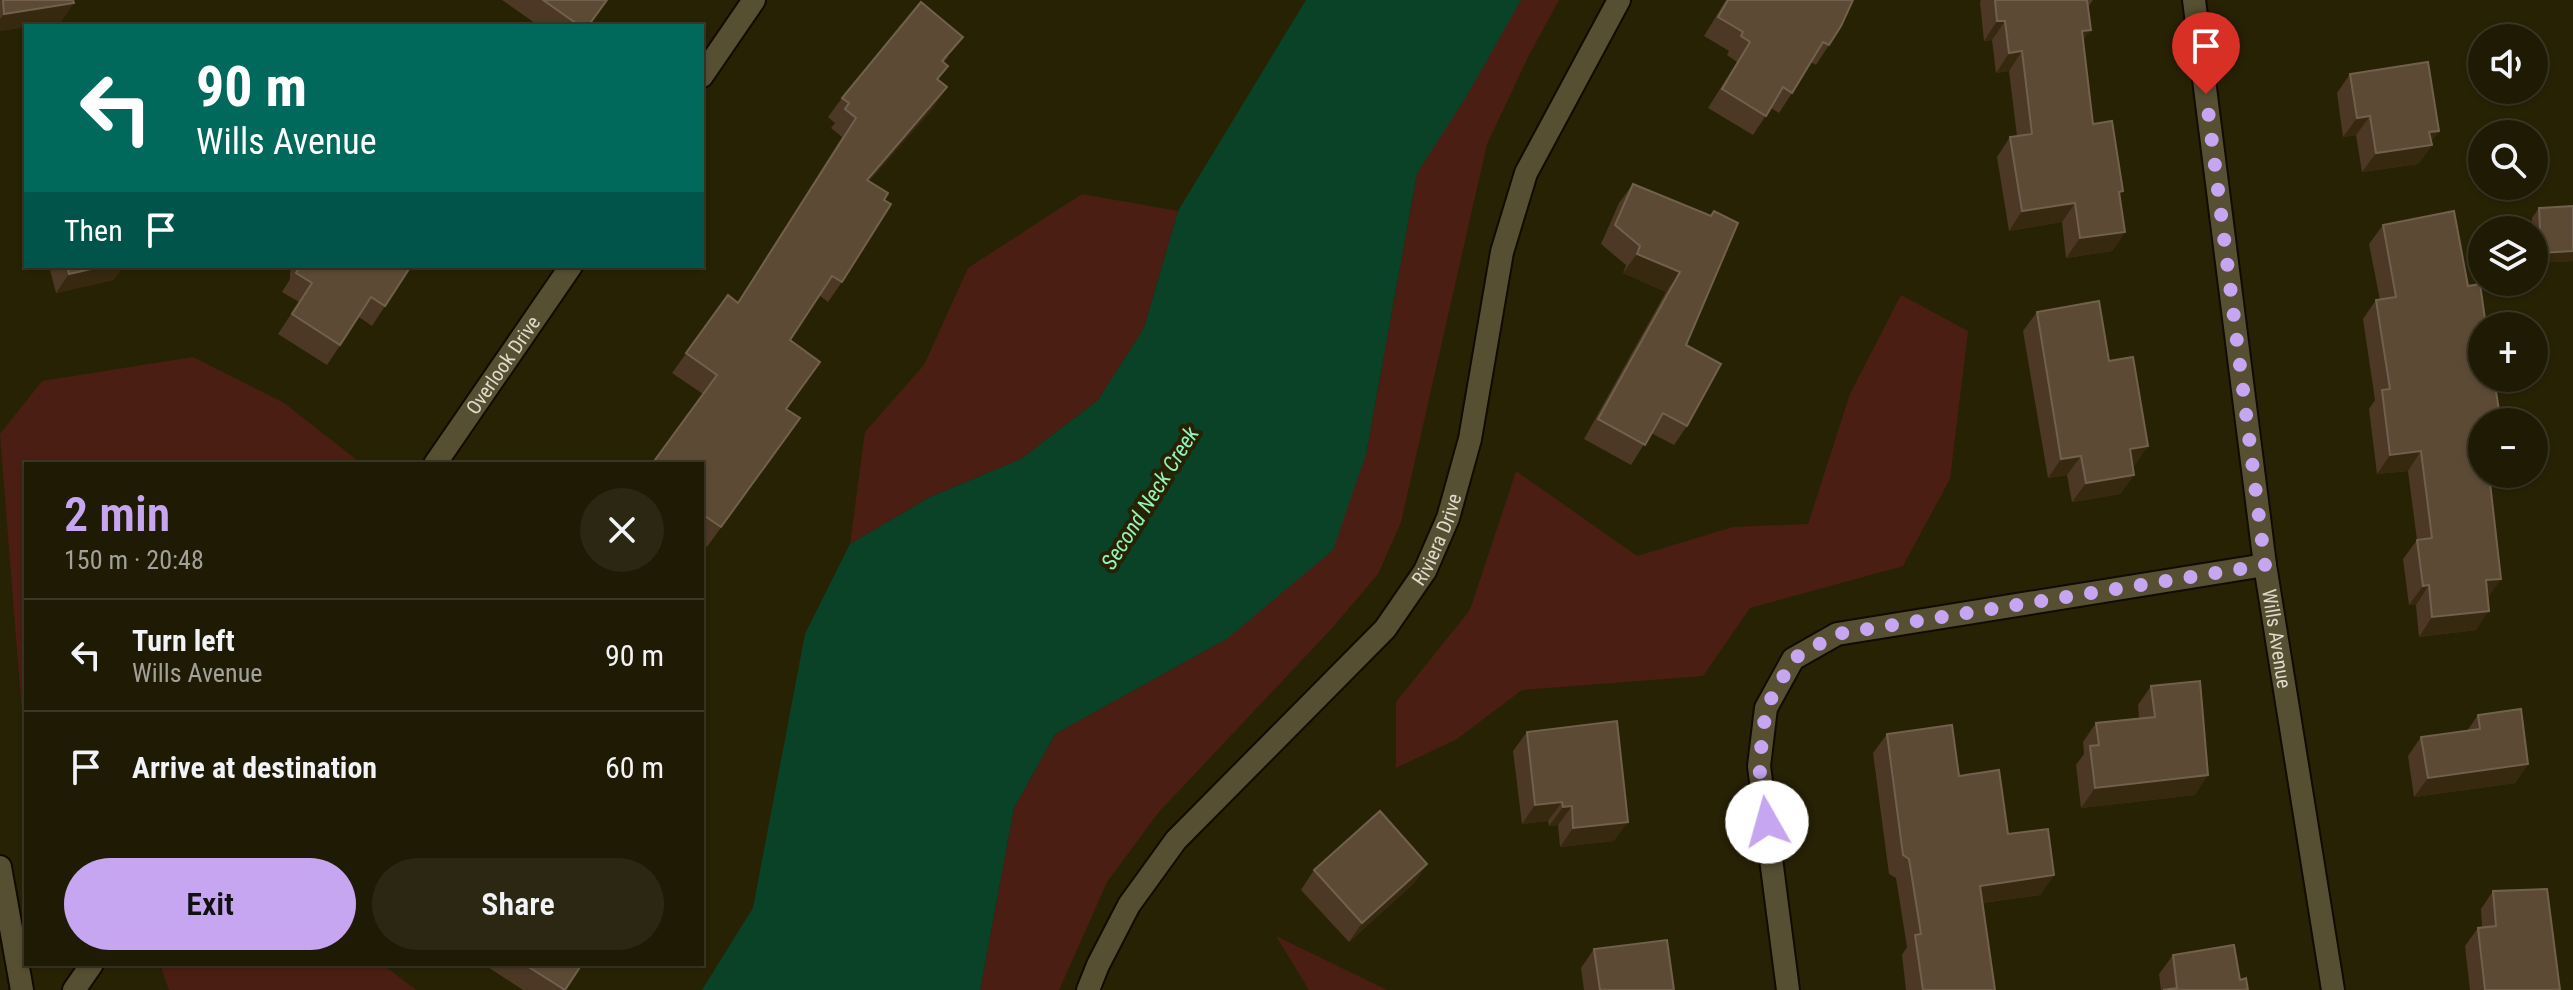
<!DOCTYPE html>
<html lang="en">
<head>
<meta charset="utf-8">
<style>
  body { margin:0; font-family:"Roboto Condensed",sans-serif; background:#2b2713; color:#f1f3f6; height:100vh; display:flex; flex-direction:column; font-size:30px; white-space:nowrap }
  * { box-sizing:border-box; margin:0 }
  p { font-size:26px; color:#a1a19a }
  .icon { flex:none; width:44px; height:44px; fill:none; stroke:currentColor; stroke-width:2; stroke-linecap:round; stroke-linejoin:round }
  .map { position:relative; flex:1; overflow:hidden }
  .drawer { position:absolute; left:24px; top:462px; width:680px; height:504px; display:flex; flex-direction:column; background:#1e1a04; border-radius:0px; box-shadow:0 2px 6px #0004,0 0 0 2px #3c3826 }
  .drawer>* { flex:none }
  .banner { position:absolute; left:24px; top:24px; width:680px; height:244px; border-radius:0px; box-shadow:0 2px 6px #0004,0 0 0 2px #3c3826; background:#00695c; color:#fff; overflow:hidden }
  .controls { position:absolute; left:2468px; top:24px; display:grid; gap:16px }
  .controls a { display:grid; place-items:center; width:80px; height:80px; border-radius:50%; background:#1e1a04; box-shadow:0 2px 6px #0004,0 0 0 2px #3c3826; font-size:40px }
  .pin { position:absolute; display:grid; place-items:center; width:68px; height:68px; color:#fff; margin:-82px -34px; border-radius:50% 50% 50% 0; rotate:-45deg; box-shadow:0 0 8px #0007 }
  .pin .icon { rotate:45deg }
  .me { position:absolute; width:88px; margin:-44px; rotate:353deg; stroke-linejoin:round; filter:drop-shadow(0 0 6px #0008) }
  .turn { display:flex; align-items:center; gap:28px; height:168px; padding:0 40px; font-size:36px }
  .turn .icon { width:104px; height:104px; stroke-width:2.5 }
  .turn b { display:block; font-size:56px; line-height:68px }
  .then { display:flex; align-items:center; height:76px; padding:0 40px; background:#0003; gap:16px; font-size:30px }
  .round { display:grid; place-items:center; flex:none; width:84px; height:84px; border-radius:42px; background:#2b2713 }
  .summary { display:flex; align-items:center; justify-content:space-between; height:136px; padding:0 40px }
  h1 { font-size:48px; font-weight:600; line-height:60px; color:#c6a6f0 }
  .cta { display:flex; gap:16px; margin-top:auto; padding:16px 40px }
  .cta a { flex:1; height:92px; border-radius:48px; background:#c6a6f0; color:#111; font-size:32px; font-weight:600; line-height:92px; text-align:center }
  .cta a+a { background:#2b2713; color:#f1f3f6 }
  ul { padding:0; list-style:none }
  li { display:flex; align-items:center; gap:24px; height:112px; padding:0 40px; border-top:2px solid #3c3826 }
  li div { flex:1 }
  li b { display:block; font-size:30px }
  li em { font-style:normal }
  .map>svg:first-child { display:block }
  .green { fill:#4b1e13 }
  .water { fill:#0a4227 }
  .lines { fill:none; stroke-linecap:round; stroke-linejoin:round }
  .minor-casing { stroke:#110b00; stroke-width:26 }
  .minor { stroke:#564f32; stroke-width:22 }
  .wall { fill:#4c3824 }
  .shaded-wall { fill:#372810 }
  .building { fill:#5c4a35; stroke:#70604d; stroke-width:2 }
  .route { stroke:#c6a6f0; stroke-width:14; stroke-dasharray:0 25.2 }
  .labels { text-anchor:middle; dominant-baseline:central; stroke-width:8; stroke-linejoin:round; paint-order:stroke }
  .street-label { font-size:20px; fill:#dfdbca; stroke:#282205 }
  .water-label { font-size:22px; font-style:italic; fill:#93f3bb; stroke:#282205 }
</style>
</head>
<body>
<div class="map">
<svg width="2573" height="990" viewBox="0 0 2573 990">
  <rect width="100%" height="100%" fill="#282205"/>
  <!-- green -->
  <g class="green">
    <polygon points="1479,0 1559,0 1528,57 1487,144 1401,522 1378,574 1333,627 1158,813 1107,882 1059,990 980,990 1014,808 1055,734 1228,638 1366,454 1417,173"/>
    <polygon points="1082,194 1178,211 1144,328 1098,400 1021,459 930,497 850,544 865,432 924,365 968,268"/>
    <polygon points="1901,295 1968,331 1950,479 1903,566 1750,608 1703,676 1522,690 1457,739 1396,768 1396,702 1470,610 1516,471 1637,556 1733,527 1808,524 1850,394"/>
    <polygon points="193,357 284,403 362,464 26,464 26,764 0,434 42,381"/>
    <polygon points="1276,936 1387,990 1309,990"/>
    <polygon points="160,964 382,964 416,990 169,990"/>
  </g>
  <!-- water -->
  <polygon class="water" points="1306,0 1521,0 1466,97 1417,173 1366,454 1333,550 1228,638 1055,734 1014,808 980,990 702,990 753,908 805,634 850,544 930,497 1021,459 1098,400 1144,328 1178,211"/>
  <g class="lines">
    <defs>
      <g id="minor">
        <path id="s1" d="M 2194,0 L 2265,565 L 2333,990"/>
        <polyline points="702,76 754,0"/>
        <path id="s2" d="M 435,464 L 571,266"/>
        <polyline points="0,867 22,990"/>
        <polyline points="74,990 92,964"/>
        <path id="s3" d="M 1088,990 L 1098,965 L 1129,905 L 1176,840 L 1385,629 L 1425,571 L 1448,518 L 1470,439 L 1502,252 L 1526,173 L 1619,0"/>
        <polyline points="1788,990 1759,766 1766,708 1793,659 1837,634 2265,565"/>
      </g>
    </defs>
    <!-- minor casing -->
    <use href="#minor" class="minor-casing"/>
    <!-- minor -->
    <use href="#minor" class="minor"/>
  </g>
  <!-- wall -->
  <g class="wall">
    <polygon points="0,0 73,0 61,22 26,26 26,27 0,31"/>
    <polygon points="502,0 607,0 588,26 539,26"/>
    <polygon points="1726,0 1853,0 1829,45 1816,65 1811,62 1792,93 1779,113 1771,108 1753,135 1708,108 1737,62 1727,55 1729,51 1704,36"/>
    <polygon points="1981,0 2093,0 2088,7 2083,41 2093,124 2120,196 2125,232 2112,251 2066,258 2062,222 2009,231 1997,157 2010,137 2017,136 2009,71 1996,73 1992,40 1984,41 1980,2"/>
    <polygon points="949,56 944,62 948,66 938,80 934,107 869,181 842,282 828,302 819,295 790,340 787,409 800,418 707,547 702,543 703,394 672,373 728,295 738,302 842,137 831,128 835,123 828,117 842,98"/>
    <polygon points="2350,74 2431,142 2432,145 2418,164 2362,172 2356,135 2343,137 2337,93"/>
    <polygon points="1633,184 1710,216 1686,345 1687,426 1674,445 1651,433 1631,465 1584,439 1666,292 1623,273 1626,265 1601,244 1619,203"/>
    <polygon points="2573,206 2573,261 2534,263 2534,230 2532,230 2532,218 2539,208"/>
    <polygon points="2383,225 2468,286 2500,417 2496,422 2482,422 2488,598 2476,630 2419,637 2416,605 2409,605 2403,559 2417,540 2408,471 2377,474 2369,409 2375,400 2363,319 2376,300 2380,300 2369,244"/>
    <polygon points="49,266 124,266 113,280 56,293"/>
    <polygon points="293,266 405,266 385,306 372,326 359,317 327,365 278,334 299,302 282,292 290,279 290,272"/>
    <polygon points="2037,312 2109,361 2135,465 2132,466 2134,475 2120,494 2072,502 2067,475 2048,478 2023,331"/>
    <polygon points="2151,686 2195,795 2081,808 2076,765 2084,754 2083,742 2096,723 2139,718 2138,705"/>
    <polygon points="2478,715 2528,764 2515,783 2414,797 2408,756 2421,737 2467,731"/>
    <polygon points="1527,732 1614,841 1560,847 1558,825 1549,826 1548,821 1522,824 1513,751"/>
    <polygon points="1887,734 1959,776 2008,834 2054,875 2040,895 1982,903 1995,990 1906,990 1902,955 1907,947 1896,878 1889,874 1873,753"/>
    <polygon points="1427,864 1414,883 1349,942 1301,890 1314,870"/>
    <polygon points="2493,891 2560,990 2470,990 2465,946 2478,928 2482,927 2481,909"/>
    <polygon points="1594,949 1674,990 1584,990 1581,968"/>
    <polygon points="2173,955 2240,980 2161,990 2159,974"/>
    <polygon points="483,964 582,964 565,990 523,990"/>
  </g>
  <!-- shaded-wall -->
  <g class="shaded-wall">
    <polygon points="74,3 61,22 26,26 26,27 0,31 0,19 4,14"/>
    <polygon points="1997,21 2005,21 1992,40 1984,41"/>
    <polygon points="2091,30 2077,50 2082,31"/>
    <polygon points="2022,51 2009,71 1996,73 2009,53"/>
    <polygon points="947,87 934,107 853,199 867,180"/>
    <polygon points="2370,116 2356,135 2343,137 2357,118"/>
    <polygon points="2439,131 2429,145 2432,145 2418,164 2362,172 2376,153 2429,132"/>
    <polygon points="2075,203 2062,222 2009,231 2022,211"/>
    <polygon points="2125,232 2112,251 2066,258 2080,238"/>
    <polygon points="2573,251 2573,261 2534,263 2541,253"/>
    <polygon points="1637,254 1680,272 1666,292 1623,273"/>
    <polygon points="104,266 124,266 113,280 56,293 69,274"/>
    <polygon points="2492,417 2500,417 2496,422 2489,422"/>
    <polygon points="2148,446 2135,465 2116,468 2130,449"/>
    <polygon points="2421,451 2408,471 2377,474 2390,455"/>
    <polygon points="2081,456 2067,475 2048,478 2061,459"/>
    <polygon points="2134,475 2120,494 2072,502 2086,483"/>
    <polygon points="2501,579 2488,598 2486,580"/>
    <polygon points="2429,585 2416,605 2409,605 2423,586"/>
    <polygon points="2489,611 2476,630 2419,637 2432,617"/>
    <polygon points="2528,764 2515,783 2414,797 2428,778"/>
    <polygon points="2208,775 2195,795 2081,808 2095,788"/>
    <polygon points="1562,802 1548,821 1522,824 1535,805"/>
    <polygon points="1572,806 1558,825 1549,826 1563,807"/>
    <polygon points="1628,822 1614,841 1560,847 1573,828"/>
    <polygon points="1427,864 1414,883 1349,942 1362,923"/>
    <polygon points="2054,875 2040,895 1966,905 1980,886"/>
  </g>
  <!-- building -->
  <g class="building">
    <polygon points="3,0 73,0 74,3 4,14"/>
    <polygon points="543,0 607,0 588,26 580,26"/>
    <polygon points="1728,0 1853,0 1841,26 1829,45 1823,42 1792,93 1783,87 1766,116 1722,89 1750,42 1741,36 1743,32 1718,17"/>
    <polygon points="1995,0 2087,0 2091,30 2082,31 2093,124 2112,121 2123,191 2119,192 2125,232 2080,238 2075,203 2022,211 2010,137 2032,134 2022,51 2009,53 2005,21 1997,21"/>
    <polygon points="921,2 963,37 942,61 948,66 937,79 947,87 867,180 888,193 884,200 891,204 842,282 832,276 790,340 820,362 786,409 800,418 721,527 702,514 702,464 652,464 717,375 686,353 728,295 738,303 856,118 845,109 849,103 842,98"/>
    <polygon points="2428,62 2439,131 2429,132 2432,145 2376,153 2370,116 2357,118 2350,74"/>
    <polygon points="1633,184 1711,216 1714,211 1738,223 1686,345 1721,364 1687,426 1663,413 1645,445 1598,419 1680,272 1637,254 1640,246 1615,225"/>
    <polygon points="2573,206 2573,251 2541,253 2539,208"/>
    <polygon points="2454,211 2468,286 2480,284 2486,326 2482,326 2482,378 2494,378 2500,417 2492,417 2492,422 2482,422 2482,474 2489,474 2501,579 2486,580 2489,611 2432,617 2429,585 2423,586 2417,540 2432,538 2421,451 2390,455 2382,390 2390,389 2376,300 2396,297 2383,225"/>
    <polygon points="67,266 104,266 69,274"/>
    <polygon points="300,266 405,266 409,269 385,306 371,297 340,345 292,314 312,283 296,273"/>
    <polygon points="2099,301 2109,361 2133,357 2148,446 2130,449 2134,475 2086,483 2081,456 2061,459 2037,312"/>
    <polygon points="2200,681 2208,775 2095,788 2090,746 2099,745 2096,723 2155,717 2151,686"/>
    <polygon points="2521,709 2528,764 2428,778 2421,737 2480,729 2478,715"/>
    <polygon points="1617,721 1628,822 1573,828 1572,806 1563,807 1562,802 1535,805 1527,732"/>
    <polygon points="1952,725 1959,776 1999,770 2008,834 2048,829 2054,875 1980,886 1995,990 1923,990 1915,935 1921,934 1909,859 1903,855 1887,734"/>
    <polygon points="1380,811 1427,864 1362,923 1314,870"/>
    <polygon points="2547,889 2560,990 2485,990 2478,928 2496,926 2493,891"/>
    <polygon points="1667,940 1674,990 1600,990 1594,949"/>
    <polygon points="2234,945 2240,980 2246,978 2248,990 2163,990 2177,988 2173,955"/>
    <polygon points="524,964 582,964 565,990"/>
  </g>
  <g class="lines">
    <!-- route -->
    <polyline class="route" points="1767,822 1759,766 1766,708 1793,659 1837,634 2265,565 2206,94"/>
  </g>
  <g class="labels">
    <!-- street labels -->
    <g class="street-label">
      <text stroke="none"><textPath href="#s2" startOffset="120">Overlook Drive</textPath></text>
      <text stroke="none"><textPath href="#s3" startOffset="576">Riviera Drive</textPath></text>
      <text stroke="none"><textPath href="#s1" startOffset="644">Wills Avenue</textPath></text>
    </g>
    <!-- water labels -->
    <g class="water-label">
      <text transform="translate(1150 498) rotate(-58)">Second Neck Creek</text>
    </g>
  </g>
</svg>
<div class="controls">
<a><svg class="icon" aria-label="sound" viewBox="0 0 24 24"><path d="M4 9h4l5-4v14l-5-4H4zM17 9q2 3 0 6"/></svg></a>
<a><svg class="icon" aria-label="search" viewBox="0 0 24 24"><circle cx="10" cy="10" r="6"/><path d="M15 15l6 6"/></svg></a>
<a><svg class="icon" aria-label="layers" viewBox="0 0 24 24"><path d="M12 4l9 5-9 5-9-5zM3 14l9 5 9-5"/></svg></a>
<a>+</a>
<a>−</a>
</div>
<div class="pin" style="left:2206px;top:94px;background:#d93025"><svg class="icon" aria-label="arrive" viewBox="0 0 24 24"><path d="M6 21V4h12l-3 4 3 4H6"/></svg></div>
<svg class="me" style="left:1767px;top:822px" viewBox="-20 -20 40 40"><circle r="19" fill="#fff"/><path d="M0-13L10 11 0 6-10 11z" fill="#c6a6f0"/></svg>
<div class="banner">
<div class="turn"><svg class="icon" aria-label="left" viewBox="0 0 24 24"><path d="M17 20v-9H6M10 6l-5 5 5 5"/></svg><div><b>90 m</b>Wills Avenue</div></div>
<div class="then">Then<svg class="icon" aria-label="arrive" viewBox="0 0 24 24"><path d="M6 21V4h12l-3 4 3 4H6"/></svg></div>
</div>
<section class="drawer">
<div class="summary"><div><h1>2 min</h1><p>150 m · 20:48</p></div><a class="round"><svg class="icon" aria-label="close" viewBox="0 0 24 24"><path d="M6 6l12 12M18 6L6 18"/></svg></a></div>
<ul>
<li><svg class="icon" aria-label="left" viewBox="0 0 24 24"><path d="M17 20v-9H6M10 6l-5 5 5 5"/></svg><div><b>Turn left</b><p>Wills Avenue</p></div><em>90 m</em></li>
<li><svg class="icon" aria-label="arrive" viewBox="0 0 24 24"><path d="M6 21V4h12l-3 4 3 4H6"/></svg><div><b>Arrive at destination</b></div><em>60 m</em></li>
</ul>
<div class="cta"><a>Exit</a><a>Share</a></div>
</section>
</div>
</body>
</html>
